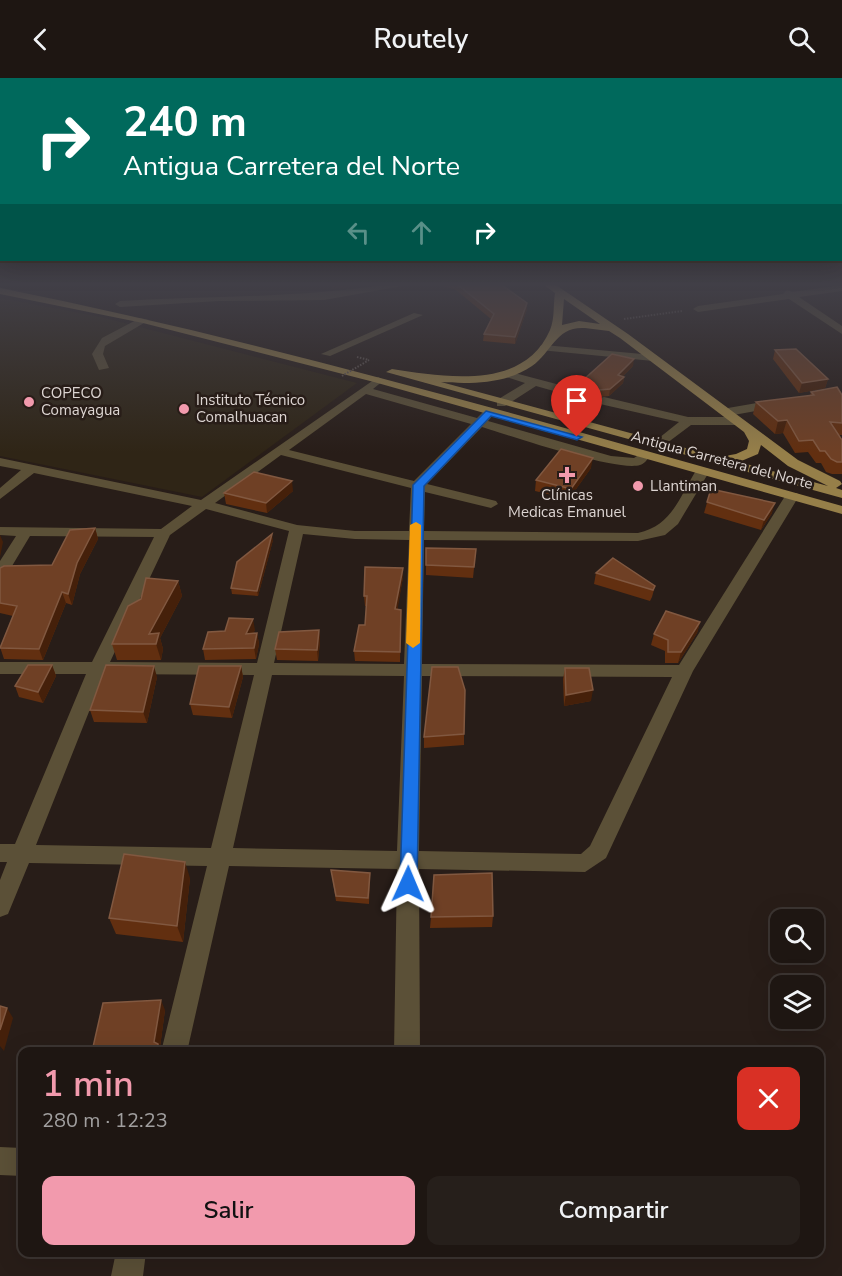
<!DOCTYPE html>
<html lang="es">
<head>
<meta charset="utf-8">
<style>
  body { margin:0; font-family:"Nunito Sans",sans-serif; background:#261f1b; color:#f1f3f6; height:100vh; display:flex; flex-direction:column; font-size:22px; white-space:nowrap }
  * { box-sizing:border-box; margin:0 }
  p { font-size:20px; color:#a19f9f }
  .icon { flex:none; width:33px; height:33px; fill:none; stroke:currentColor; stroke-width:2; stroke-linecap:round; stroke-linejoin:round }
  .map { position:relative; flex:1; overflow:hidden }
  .drawer { position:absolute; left:18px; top:969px; width:806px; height:210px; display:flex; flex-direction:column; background:#1e1612; border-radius:12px; box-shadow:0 6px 24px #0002,0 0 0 2px #3c3532 }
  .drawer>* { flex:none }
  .banner { position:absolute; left:0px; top:0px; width:843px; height:183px; box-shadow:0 6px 24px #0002,0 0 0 2px #3c3532; background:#00695c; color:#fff; overflow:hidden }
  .tools { position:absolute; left:770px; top:831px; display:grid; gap:12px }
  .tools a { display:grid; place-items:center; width:54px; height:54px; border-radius:12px; background:#1e1612; box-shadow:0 6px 24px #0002,0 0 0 2px #3c3532; font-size:30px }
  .pin { position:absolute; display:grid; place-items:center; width:51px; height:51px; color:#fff; margin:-62px -26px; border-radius:50% 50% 50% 0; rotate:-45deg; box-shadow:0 0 6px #0007 }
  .pin .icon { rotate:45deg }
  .me { position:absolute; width:66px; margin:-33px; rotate:1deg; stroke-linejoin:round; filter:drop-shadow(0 0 4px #0008) }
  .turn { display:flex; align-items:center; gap:21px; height:126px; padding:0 24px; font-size:27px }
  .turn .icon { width:78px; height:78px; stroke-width:2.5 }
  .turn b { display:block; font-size:42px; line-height:51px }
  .lanes { display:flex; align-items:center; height:57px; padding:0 24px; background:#0003; justify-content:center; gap:30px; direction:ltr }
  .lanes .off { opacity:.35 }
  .round { display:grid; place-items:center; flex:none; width:63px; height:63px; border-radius:12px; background:#261f1b }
  .overview { display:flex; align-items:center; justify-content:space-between; height:102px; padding:0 24px }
  h1 { font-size:36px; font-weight:600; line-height:45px; color:#f29aad }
  .button { display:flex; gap:12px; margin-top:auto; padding:12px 24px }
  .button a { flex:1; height:69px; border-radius:12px; background:#f29aad; color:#111; font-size:24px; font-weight:600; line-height:69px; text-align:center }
  .button a+a { background:#261f1b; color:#f1f3f6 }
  header { display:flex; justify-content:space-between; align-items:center; height:78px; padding:0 24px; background:#1e1612; font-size:27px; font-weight:600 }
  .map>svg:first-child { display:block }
  .education { fill:#2f2516 }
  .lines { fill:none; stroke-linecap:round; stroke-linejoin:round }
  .path { stroke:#625854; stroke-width:2; stroke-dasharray:1.5 1.5; stroke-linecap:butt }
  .minor { fill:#5b5037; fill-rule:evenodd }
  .major { fill:#967f49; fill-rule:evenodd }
  .path-bridge { stroke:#625854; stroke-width:2; stroke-dasharray:1.5 1.5; stroke-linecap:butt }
  .wall { fill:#622f10 }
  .shaded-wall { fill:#45200a }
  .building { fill:#6f4025; stroke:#815840; stroke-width:1.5 }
  .route { fill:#1a73e8; stroke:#114b97; stroke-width:1.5 }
  .slow { fill:#f59e0b }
  .poi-dot { fill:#f29aad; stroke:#281d18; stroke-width:2 }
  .labels { text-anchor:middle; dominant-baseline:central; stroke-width:5; stroke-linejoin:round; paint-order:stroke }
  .far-poi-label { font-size:15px; fill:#ddd5d2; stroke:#281d18; text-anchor:start }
  .far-street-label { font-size:15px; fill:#ddd5d2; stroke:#281d18 }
</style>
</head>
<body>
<header><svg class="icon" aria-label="back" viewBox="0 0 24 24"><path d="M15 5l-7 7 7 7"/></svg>Routely<svg class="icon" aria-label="search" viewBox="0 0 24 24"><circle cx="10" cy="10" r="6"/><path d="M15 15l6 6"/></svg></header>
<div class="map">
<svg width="842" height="1198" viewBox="0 0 842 1198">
  <rect width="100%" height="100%" fill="#281d18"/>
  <!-- education -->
  <polygon class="education" points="0,220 101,239 357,305 202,419 0,378"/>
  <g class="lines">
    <!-- path -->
    <g class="path">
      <polyline points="624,241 682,233"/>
      <polyline points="357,279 369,282"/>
    </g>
    <!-- minor -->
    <g class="minor">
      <path d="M 383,207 L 408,207 L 324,222 L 219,223 L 120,229 L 115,226 L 120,223 C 208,218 296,220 383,207 Z"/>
      <polygon points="842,207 842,213 799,219 842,248 842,256 789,221 698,234 693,231 698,228 783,216 787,212 792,214"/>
      <polygon points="414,235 423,237 330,278 321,276"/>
      <polygon points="140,240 149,242 105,268 103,276 109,290 99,292 92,276 102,260"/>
      <polygon points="544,267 653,277 659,280 653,283 540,272 540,268"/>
      <polygon points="507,293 579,312 581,315 575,319 536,308 505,328 497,328 497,322 525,305 503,298 501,296"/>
      <path d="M 378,299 L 384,302 L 373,311 L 477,340 L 485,332 L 493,332 L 495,335 L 488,343 L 611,378 L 634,380 L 643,374 L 650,378 C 647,382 644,386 640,387 C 617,394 511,358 482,349 L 427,406 L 496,423 L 498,426 L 491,430 L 425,414 L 424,453 L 638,455 C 673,447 679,419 697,391 L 707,391 L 709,394 L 678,446 L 665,457 L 638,463 L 424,462 L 422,586 L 679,587 L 787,415 L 797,415 L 799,418 L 693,593 L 606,780 L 585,794 L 419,791 L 420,974 L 394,974 L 397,791 L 229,788 L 187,974 L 161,974 L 207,788 L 29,785 L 8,836 L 0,839 L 0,802 L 7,784 L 0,784 L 0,766 L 15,766 L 86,596 L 0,596 L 0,584 L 92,584 L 154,459 L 30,458 L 6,498 L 0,500 L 0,483 L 16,458 L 0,457 L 0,449 L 161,451 L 192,428 L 34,395 L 0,421 L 0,410 L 21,392 L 0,388 L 0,380 L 201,422 ZM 366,316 L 471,346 L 414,403 L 289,372 ZM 281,377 L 411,410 L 409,453 L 355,453 L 297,447 L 215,425 ZM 206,431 L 289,453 L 257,585 L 110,584 L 170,457 ZM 303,456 L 355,461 L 409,462 L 404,586 L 274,585 ZM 104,596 L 254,597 L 211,770 L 36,767 ZM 272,597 L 404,598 L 397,773 L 233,770 ZM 422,598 L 672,599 L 590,768 L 581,776 L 419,773 Z"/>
      <polygon points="604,319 688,339 738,339 744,343 738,347 691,347 659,371 654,370 654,364 679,344 600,326 600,320"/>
      <polygon points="779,321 785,325 783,328 728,338 722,334 728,330"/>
      <polygon points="0,1069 22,1070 22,1098 0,1097"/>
      <polygon points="116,1174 146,1174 143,1198 111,1198"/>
    </g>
    <!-- major -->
    <g class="major">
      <path d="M 544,207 L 556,207 L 628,256 L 798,382 L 840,403 L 842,406 L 836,410 L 842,412 L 842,420 L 386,294 L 392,291 C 444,299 524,313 550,252 C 555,240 553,227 555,215 ZM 564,221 L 600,246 L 579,243 L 562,247 ZM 585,250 L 609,253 L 620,260 L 744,354 L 749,363 L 747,371 L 736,376 L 719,379 L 441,304 C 470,306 506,306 532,288 C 552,274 556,248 585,250 ZM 761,367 L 788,388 L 828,408 L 739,384 L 758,376 Z"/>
      <path d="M 0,210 C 284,267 563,350 842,428 L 842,436 L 374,304 L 143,245 L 0,216 Z"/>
    </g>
    <!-- path-bridge -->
    <polyline class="path-bridge" points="342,298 369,282"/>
  </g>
  <!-- wall -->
  <g class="wall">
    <polygon points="440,207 502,207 527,231 515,266 483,263 484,256 491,241 456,212"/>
    <polygon points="775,272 828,301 825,310 799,315 773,281"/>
    <polygon points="633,288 623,298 624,299 623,305 609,318 600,319 599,328 586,339 557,331 557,325 581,312 581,304"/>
    <polygon points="811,314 842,317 842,357 839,357 842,362 842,396 832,396 826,394 821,385 816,385 808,374 795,375 783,355 775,356 753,336 756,324 810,318"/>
    <polygon points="591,390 569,421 535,413 536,402"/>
    <polygon points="711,411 772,435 761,452 704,435"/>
    <polygon points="293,413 267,435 226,426 224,415"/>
    <polygon points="95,450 98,461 80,496 72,527 66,525 43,582 4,581 0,569 13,538 0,535 0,490 52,487"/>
    <polygon points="273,462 258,518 232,516 231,510"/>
    <polygon points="426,470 476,471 473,500 426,497"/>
    <polygon points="596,495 655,508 652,519 650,523 594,506"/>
    <polygon points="403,499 397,531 401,532 400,584 355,583 354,573 365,547 367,528 365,528 364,518"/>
    <polygon points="178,503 182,518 160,560 163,571 161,582 117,582 112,566"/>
    <polygon points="700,544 697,555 678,585 665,585 665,573 651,567 654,556"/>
    <polygon points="255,552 253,555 257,555 259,566 256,581 205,582 203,571"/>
    <polygon points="319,552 320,563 318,583 277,582 275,571"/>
    <polygon points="52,587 56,598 43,625 19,619 15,608"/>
    <polygon points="241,588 243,599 232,640 193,637 190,626"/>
    <polygon points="565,590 591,623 564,628 563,601"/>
    <polygon points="157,599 147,645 94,644 90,632"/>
    <polygon points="464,656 464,667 424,670 424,659"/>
    <polygon points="332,798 370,800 369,826 336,823"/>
    <polygon points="190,800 183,864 116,856 109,840"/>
    <polygon points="493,838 492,849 430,850 431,839"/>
    <polygon points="165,932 160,969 162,974 96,974 93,969"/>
  </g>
  <!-- shaded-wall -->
  <g class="shaded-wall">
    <polygon points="332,207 363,207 332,211"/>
    <polygon points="527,225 527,231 515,266 515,259"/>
    <polygon points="634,281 633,288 617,304 618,297"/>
    <polygon points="624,299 623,305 609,318 610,311"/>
    <polygon points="828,301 825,310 799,315 802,305"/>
    <polygon points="600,321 599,328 586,339 587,332"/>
    <polygon points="787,342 783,355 775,356 778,343"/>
    <polygon points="593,380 591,390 569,421 571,411"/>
    <polygon points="292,403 293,413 267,435 266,425"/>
    <polygon points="775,425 772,435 761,452 764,442"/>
    <polygon points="95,450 98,461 80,496 72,527 68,516 77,485"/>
    <polygon points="272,456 273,462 258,518 257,513"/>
    <polygon points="0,457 3,464 0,479"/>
    <polygon points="403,490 403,499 396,541 395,531"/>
    <polygon points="178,503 182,518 160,560 163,571 161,582 156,566 149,556"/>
    <polygon points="62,514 66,525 43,582 39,571"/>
    <polygon points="253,541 255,552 248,567 246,556"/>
    <polygon points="700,544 697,555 678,585 681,574"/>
    <polygon points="319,552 320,563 318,583 317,572"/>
    <polygon points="257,555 259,566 256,581 254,570"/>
    <polygon points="52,587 56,598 43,625 38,614"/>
    <polygon points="154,588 157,599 147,645 143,634"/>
    <polygon points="241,588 243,599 232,640 229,629"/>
    <polygon points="593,612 591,623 564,628 566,617"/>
    <polygon points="185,784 190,800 183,864 177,848"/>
    <polygon points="161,922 165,932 160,969 162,974 158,974 154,964"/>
    <polygon points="7,930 13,940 4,973 0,968 0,952"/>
  </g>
  <!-- building -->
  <g class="building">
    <polygon points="458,207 502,207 527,225 515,259 484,256 494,236"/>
    <polygon points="796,271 828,301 802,305 775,272"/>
    <polygon points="612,276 634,281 618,297 624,299 610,311 599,312 600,321 587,332 557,325 570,313 577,314 583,310 581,304"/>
    <polygon points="837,309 842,317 842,345 830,344 842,362 842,384 837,384 831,381 825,373 820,373 813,362 799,363 787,342 778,343 756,324 814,317 811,314"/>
    <polygon points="561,371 593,380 571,411 536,402"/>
    <polygon points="254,394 292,403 266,425 224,415"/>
    <polygon points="711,411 775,425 764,442 707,424"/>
    <polygon points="95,450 77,485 68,516 62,514 39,571 0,570 17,528 0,525 0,490 4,488 52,487 70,452"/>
    <polygon points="272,456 257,513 231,510 237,484"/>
    <polygon points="426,470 476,471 474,489 426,487"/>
    <polygon points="613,480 655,508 653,512 596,495"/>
    <polygon points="365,489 403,490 395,531 401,532 400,574 354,573 359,547 365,547 367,518 364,518"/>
    <polygon points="146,500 178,503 149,556 159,555 156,566 112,566 128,528 141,521"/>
    <polygon points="666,533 700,544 681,574 668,574 668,562 654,556"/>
    <polygon points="229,540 253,541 246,556 257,555 254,570 203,571 208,554 225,553"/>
    <polygon points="319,552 317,572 275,571 279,554"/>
    <polygon points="28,587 52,587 38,614 15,608"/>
    <polygon points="106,587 154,588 143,634 90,632"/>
    <polygon points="199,588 241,588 229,629 190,626"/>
    <polygon points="432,589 458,589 465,612 464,656 424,659"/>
    <polygon points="565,590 589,590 593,612 566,617"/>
    <polygon points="124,776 185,784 177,848 109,840"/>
    <polygon points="331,792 370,795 368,820 336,818"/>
    <polygon points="492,795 493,838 431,839 434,797"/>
    <polygon points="161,922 154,964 158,966 158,974 135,974 93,969 103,925"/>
    <polygon points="0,928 7,930 0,952"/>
  </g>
  <!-- sky -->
  <linearGradient id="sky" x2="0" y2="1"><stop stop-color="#16100d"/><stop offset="0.55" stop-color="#424048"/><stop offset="1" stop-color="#424048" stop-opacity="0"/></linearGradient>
  <rect width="842" height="375" fill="url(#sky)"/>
  <!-- route -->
  <polygon class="route" points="486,333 582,359 577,362 491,338 424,408 417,806 414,811 408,813 402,811 400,806 413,407"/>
  <!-- slow -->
  <polygon class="slow" points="416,444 421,447 420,565 413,570 406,565 410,447"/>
  <!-- markers -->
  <g class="poi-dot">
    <circle cx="29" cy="324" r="6"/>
    <circle cx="184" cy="331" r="6"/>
    <path d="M564 388h6v6h6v6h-6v6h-6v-6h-6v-6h6z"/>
    <circle cx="638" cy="408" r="6"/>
  </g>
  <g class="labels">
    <!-- far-poi labels -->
    <g class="far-poi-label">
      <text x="41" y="315">COPECO<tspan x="41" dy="17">Comayagua</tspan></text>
      <text x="196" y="322">Instituto Técnico<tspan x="196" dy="17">Comalhuacan</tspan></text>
      <text x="650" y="408">Llantiman</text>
      <text x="567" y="417" text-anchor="middle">Clínicas<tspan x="567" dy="17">Medicas Emanuel</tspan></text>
    </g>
    <!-- far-street labels -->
    <g class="far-street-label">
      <text transform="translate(722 382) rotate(15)">Antigua Carretera del Norte</text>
    </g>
  </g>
</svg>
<div class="tools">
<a><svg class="icon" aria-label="search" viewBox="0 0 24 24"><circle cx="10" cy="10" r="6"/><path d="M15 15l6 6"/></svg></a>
<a><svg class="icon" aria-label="layers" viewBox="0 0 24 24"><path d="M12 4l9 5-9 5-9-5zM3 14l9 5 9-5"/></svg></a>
</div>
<div class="pin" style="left:577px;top:359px;background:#d93025"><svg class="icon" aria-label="arrive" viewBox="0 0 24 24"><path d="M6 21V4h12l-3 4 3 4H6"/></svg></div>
<svg class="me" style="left:408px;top:806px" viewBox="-20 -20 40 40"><path d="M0-17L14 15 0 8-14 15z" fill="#1a73e8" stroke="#fff" stroke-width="4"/></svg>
<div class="banner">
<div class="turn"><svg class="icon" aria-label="right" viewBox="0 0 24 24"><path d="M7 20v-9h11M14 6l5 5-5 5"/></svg><div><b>240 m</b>Antigua Carretera del Norte</div></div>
<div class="lanes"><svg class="icon off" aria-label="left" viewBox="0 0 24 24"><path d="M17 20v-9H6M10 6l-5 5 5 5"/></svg><svg class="icon off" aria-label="ahead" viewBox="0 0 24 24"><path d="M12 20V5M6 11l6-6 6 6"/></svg><svg class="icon" aria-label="right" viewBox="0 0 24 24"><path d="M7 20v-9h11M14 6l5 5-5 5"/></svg></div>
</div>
<section class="drawer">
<div class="overview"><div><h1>1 min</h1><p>280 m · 12:23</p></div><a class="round" style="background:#d93025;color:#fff"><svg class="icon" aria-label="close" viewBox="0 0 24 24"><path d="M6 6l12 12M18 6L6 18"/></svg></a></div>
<div class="button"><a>Salir</a><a>Compartir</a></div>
</section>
</div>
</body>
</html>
